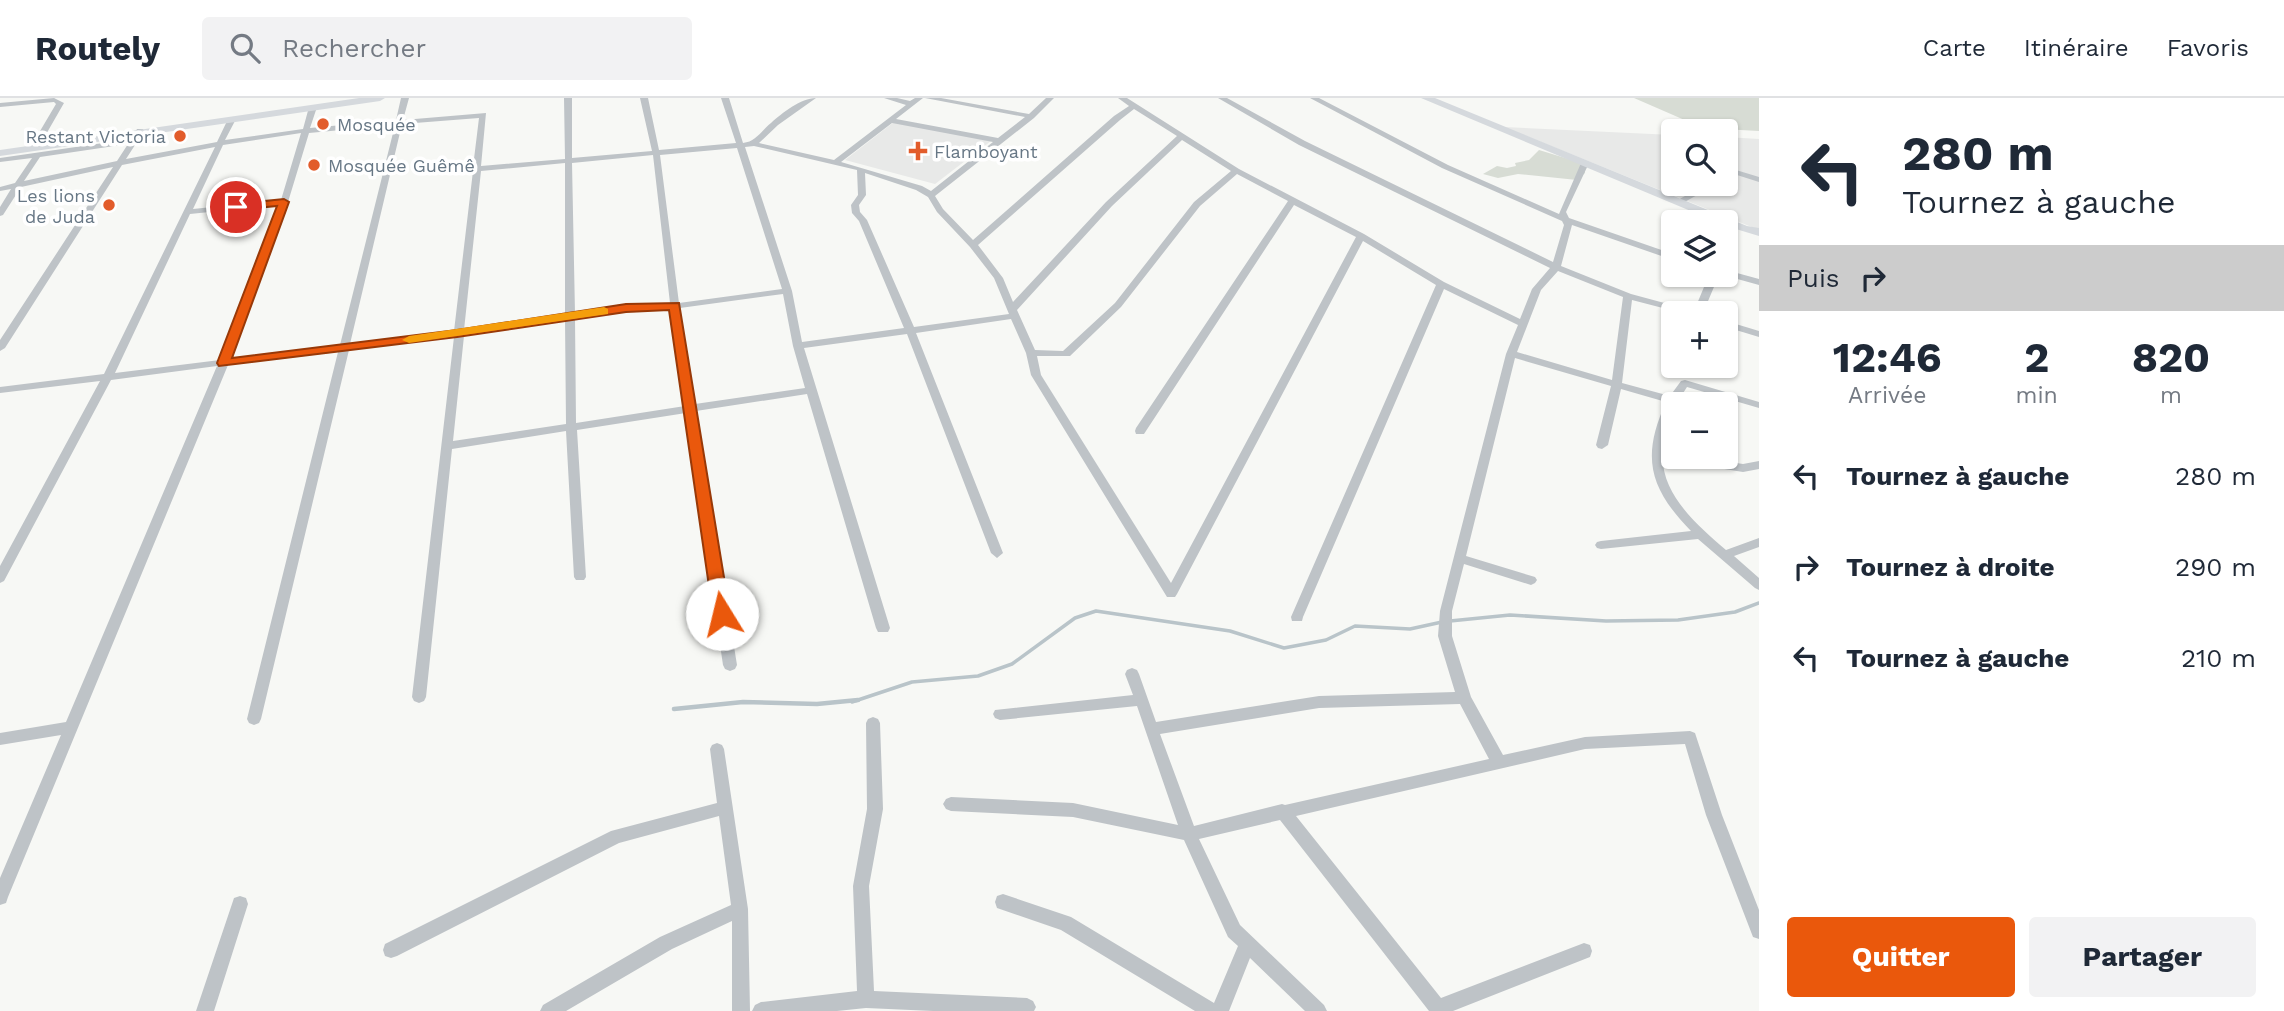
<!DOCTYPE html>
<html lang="fr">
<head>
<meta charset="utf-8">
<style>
  body { margin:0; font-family:"Work Sans",sans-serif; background:#f2f2f3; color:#1f2937; height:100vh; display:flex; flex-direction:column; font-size:26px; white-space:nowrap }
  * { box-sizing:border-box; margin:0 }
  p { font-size:23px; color:#747a83 }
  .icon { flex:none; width:38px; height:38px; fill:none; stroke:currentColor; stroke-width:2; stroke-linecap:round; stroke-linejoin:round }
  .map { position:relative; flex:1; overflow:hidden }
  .sheet { display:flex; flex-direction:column; background:#fff; width:525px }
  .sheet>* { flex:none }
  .top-card { background:#fff; color:#1f2937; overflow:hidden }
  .controls { position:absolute; left:1661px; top:21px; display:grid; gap:14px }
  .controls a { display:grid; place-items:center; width:77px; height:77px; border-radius:7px; background:#fff; box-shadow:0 2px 5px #0004; font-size:35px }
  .pin { position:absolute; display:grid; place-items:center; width:60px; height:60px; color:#fff; margin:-30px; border:4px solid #fff; border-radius:50%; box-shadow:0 2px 7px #0007 }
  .me { position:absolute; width:77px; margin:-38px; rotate:351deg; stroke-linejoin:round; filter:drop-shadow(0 0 5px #0008) }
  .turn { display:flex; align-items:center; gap:24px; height:147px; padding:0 28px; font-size:32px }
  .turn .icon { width:91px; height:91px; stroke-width:2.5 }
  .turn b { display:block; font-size:49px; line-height:60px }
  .then { display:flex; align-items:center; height:66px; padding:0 28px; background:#0003; gap:14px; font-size:26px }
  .eta { display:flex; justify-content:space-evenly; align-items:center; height:119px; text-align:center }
  .eta b { font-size:42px; font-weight:700; line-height:49px }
  .button { display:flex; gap:14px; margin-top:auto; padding:14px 28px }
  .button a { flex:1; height:80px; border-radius:7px; background:#ea580c; color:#fff; font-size:28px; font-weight:700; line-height:80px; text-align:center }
  .button a+a { background:#f2f2f3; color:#1f2937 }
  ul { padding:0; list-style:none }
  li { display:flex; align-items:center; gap:21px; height:91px; padding:0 28px }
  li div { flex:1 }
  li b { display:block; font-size:26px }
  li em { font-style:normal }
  header { display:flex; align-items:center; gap:42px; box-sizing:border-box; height:98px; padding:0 35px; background:#fff; border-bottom:2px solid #e0e1e3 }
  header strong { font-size:33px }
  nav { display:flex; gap:38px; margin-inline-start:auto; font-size:24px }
  .search { width:490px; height:63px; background:#f2f2f3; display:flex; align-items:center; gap:18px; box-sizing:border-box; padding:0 24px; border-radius:7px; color:#747a83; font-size:26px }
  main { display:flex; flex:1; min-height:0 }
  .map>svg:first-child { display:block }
  .built { fill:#e8e9e8 }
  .green { fill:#d7dcd4 }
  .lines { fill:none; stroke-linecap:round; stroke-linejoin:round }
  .stream-far1 { stroke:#b9c4c9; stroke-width:3.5 }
  .stream { stroke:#b9c4c9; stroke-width:4.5 }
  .street { fill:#bec3c7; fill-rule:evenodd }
  .secondary { fill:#d5d9dd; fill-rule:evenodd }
  .route { fill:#ea580c; stroke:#983908; stroke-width:2 }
  .slow { fill:#f59e0b }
  .poi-dot { fill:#e25c2b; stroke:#fff; stroke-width:2.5 }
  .labels { text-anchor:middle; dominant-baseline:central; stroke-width:7; stroke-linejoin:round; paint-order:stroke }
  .far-poi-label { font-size:18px; fill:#677785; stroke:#fff; text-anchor:start }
</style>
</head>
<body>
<header>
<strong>Routely</strong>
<div class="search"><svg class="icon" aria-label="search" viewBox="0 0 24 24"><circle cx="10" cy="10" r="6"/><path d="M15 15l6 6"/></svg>Rechercher</div>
<nav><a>Carte</a><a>Itinéraire</a><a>Favoris</a></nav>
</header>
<main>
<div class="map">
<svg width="1759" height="913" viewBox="0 0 1759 913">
  <rect width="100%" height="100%" fill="#f7f8f5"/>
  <!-- built -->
  <g class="built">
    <polygon points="894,24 991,43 935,86 845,62"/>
    <polygon points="1504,29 1673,37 1673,86 1726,86 1726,39 1759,41 1759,132"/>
  </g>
  <!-- green -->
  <g class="green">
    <polygon points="1634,0 1759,0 1759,33 1703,30"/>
    <polygon points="1539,52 1575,63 1585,69 1585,75 1577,82 1518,76 1498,80 1483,76 1497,68 1507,70 1516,68 1515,65 1529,62"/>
  </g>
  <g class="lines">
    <!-- stream-far1 -->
    <g class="stream-far1">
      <polyline points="1450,523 1510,517 1606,523 1678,522 1735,514 1759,505"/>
      <polyline points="852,604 912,584 978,578 1012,566 1075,520 1096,513 1230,533 1284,550 1326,542 1355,528 1410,531 1442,524"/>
    </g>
    <!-- stream -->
    <polyline class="stream" points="674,611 743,604 817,606 858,602"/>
    <!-- street -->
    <g class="street">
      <polygon points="54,0 64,5 37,52 31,52 30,50 56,6 54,4 0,9 0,5"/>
      <path d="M 401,0 L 409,0 L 403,22 L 486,15 L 481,68 L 565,61 L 564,0 L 572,0 L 572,60 L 652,53 L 640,0 L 648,0 L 659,52 L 736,45 L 721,0 L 729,0 L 743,45 C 756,44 761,33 771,25 C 782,15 801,0 816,0 L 778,27 L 759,45 L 834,62 L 906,7 L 884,0 L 897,0 L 910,3 L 915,0 L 923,0 L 896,21 L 998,40 L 1025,19 L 925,0 L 941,0 L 1029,16 L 1046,0 L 1054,0 L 1034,20 L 935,98 L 943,111 L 973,142 L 1114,18 L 1129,8 L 1118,0 L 1127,0 L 1239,71 L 1364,136 L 1444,184 L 1520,221 L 1532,191 L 1550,170 L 1299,47 L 1218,0 L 1227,0 L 1305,43 L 1553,164 L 1564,127 L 1562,123 L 1442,70 L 1310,0 L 1319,0 L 1448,67 L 1559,116 L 1581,65 L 1588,63 L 1589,65 L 1566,114 L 1569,120 L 1673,156 L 1673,162 L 1572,127 L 1561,168 L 1631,196 L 1694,213 L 1709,177 L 1719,177 L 1703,215 L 1682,215 L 1632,202 L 1622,285 L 1670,298 L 1681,283 L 1685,282 L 1759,304 L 1759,310 L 1687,289 L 1676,306 L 1673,306 C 1673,323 1664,338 1663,354 C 1659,395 1698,428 1726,452 L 1759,440 L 1759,449 L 1734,458 L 1759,480 L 1759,492 L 1755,490 L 1698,441 L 1601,451 L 1597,450 L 1595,447 L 1597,444 L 1601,443 L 1691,433 C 1649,390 1641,359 1666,304 L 1621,291 L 1608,347 L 1602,351 L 1598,350 L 1596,347 L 1611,288 L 1515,260 L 1466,458 L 1535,479 L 1537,482 L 1535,485 L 1531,487 L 1464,466 L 1452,513 L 1452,538 L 1471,599 L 1503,657 L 1585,639 L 1690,633 L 1695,635 L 1722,717 L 1759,812 L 1759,841 L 1753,839 L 1706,717 L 1685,646 L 1585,651 L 1296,718 L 1441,900 L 1584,845 L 1590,847 L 1592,853 L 1590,859 L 1453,913 L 1429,913 L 1280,722 L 1199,741 L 1240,827 L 1324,907 L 1327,913 L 1305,913 L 1250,860 L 1229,913 L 1195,913 L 1061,832 L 997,810 L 995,804 L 997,798 L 1003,796 L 1071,819 L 1214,905 L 1238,848 L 1228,839 L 1184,742 L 1073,719 L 951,713 L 946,711 L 943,706 L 946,701 L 951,699 L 1073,705 L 1178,727 L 1137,608 L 1000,622 L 995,620 L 993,616 L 995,612 L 1133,597 L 1125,576 L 1127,572 L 1132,570 L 1137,572 L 1139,576 L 1156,624 L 1319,598 L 1455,594 L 1438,538 L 1440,513 L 1506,256 L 1518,227 L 1444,191 L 1303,519 L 1302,523 L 1292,523 L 1291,519 L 1436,187 L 1363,143 L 1177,496 L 1175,499 L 1167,499 L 1031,277 L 1026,255 L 1011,221 L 916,235 L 1003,455 L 997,460 L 991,455 L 907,236 L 804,250 L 890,530 L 888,534 L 878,534 L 876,530 L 807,296 L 696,313 L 737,567 L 735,571 L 730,573 L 725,571 L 723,567 L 686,315 L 577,332 L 586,479 L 584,482 L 576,482 L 574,479 L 566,333 L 452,351 L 426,599 L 424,603 L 419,605 L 414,603 L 412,599 L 454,239 L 349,252 L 261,621 L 259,625 L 254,627 L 249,625 L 247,621 L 338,254 L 228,267 L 8,799 L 6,805 L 0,807 L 0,780 L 61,637 L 0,647 L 0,635 L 66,624 L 217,268 L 111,282 L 4,483 L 0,485 L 0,468 L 100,283 L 0,295 L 0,289 L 104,276 L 215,49 L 122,67 L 5,250 L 0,253 L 0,242 L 113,69 L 21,89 L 3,117 L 0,118 L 0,109 L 11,91 L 0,93 L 0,89 L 15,85 L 32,60 L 0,64 L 0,60 L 131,41 L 137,31 L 143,31 L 144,33 L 126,61 L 217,44 L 228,21 L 232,19 L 236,21 L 225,42 L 303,31 L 309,9 L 313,7 L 317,9 L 310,30 L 396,22 ZM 1134,11 L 1177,38 L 1106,104 L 1013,204 L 1003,180 L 978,147 L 1120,22 ZM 479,20 L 473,69 L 471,71 L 473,73 L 454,233 L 350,246 L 402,26 ZM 892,25 L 993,44 L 931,93 L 922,88 L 841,64 ZM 395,27 L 340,247 L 231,261 L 288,104 L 309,35 ZM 301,35 L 281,102 L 193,111 L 223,47 ZM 1182,42 L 1231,73 L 1194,104 L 1115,205 L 1063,253 L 1035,252 L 1017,212 L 1112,108 ZM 128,46 L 117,63 L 24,83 L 40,59 ZM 754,48 L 857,72 L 858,97 L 851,107 L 852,115 L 859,123 L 904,230 L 802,244 L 792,193 L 745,49 ZM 737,50 L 782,191 L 679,205 L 660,57 ZM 653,57 L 670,205 L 626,207 L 575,215 L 572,65 ZM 565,65 L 565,216 L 464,232 L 481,73 ZM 865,75 L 916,92 L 928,99 L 937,114 L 970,149 L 994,180 L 1009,216 L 914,229 L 867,122 L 860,114 L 859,107 L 866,97 ZM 1237,76 L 1288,103 L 1136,330 L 1135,333 L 1136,336 L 1144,336 L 1294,107 L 1356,139 L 1171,485 L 1041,277 L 1037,258 L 1070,258 L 1121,209 L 1200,108 ZM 279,107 L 220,262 L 115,275 L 190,116 ZM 1558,173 L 1623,199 L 1612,282 L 1517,254 L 1541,192 ZM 783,196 L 793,248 L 805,290 L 695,306 L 680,210 ZM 671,211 L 685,308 L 576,325 L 575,221 L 626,213 ZM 565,222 L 566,326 L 453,343 L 464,238 ZM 1460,606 L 1489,661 L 1285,707 L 1282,706 L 1194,728 L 1160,636 L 1319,610 Z"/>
      <polygon points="1736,72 1759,79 1759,84 1737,77 1726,81 1726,76"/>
      <polygon points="1707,86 1717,86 1681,106 1674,104"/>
      <polygon points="1726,172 1759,181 1759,187 1723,177 1726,177"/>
      <polygon points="1726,223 1759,233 1759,239 1726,229"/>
      <polygon points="1671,356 1673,356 1673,359 1697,359 1743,366 1759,363 1759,371 1743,374 1675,363 1669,359"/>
      <polygon points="873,619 878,621 880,625 883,711 869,788 874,893 1027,900 1033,903 1036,909 1034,913 933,913 866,910 837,913 752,913 755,907 761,904 857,893 853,788 867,711 866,625 868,621"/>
      <polygon points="717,645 722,647 724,651 748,811 750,913 732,913 732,823 672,851 566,913 540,913 543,907 660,839 731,807 719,718 619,745 397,858 391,860 385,858 383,852 385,846 611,733 717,705 710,651 712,647"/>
      <polygon points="240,798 246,800 248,806 214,913 196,913 232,806 234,800"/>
    </g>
    <!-- secondary -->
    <g class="secondary">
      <polygon points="359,0 385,0 380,3 0,58 0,52"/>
      <polygon points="1421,0 1435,0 1747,128 1759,130 1759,138 1726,128 1726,124 1717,124"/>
    </g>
  </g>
  <!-- route -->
  <polygon class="route" points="284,101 289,104 232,260 457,232 626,206 679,205 730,516 728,521 716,521 713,516 669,212 626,214 457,239 219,268 217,265 277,108 236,112 230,109 236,106"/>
  <!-- slow -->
  <polygon class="slow" points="604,209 608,211 608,216 409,245 402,242 409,238"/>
  <!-- markers -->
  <g class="poi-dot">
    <circle cx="323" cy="26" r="7"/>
    <circle cx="180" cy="38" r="7"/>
    <path d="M914.5 42.5h7v7h7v7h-7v7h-7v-7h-7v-7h7z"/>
    <circle cx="314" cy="67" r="7"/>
    <circle cx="109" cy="107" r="7"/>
  </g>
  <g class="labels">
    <!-- far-poi labels -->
    <g class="far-poi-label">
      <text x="337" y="26">Mosquée</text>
      <text x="166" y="38" text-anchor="end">Restant Victoria</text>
      <text x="934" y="53">Flamboyant</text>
      <text x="328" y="67">Mosquée Guêmê</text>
      <text x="95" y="97" text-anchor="end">Les lions<tspan x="95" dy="21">de Juda</tspan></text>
    </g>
  </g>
</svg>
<div class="controls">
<a><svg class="icon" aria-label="search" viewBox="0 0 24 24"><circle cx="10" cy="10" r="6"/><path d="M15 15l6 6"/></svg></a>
<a><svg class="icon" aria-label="layers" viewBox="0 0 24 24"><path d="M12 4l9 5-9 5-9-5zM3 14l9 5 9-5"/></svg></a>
<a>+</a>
<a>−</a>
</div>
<div class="pin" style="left:236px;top:109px;background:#d93025"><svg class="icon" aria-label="arrive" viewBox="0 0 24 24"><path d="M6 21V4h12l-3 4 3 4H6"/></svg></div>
<svg class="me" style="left:722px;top:516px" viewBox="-20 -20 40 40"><circle r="19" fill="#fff"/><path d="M0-13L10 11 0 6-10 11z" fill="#ea580c"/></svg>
</div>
<section class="sheet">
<div class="top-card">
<div class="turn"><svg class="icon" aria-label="left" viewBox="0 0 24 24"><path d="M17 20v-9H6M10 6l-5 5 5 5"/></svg><div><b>280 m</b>Tournez à gauche</div></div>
<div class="then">Puis<svg class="icon" aria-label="right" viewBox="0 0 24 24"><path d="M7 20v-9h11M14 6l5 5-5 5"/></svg></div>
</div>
<div class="eta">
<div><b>12:46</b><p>Arrivée</p></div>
<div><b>2</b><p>min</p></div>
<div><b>820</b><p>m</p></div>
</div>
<ul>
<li><svg class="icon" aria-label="left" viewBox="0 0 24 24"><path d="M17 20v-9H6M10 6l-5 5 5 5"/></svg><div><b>Tournez à gauche</b></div><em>280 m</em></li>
<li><svg class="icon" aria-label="right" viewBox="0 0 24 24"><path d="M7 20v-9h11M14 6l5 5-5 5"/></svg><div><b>Tournez à droite</b></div><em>290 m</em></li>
<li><svg class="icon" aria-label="left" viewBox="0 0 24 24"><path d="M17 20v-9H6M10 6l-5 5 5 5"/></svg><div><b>Tournez à gauche</b></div><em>210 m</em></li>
</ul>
<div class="button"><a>Quitter</a><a>Partager</a></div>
</section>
</main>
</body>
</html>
